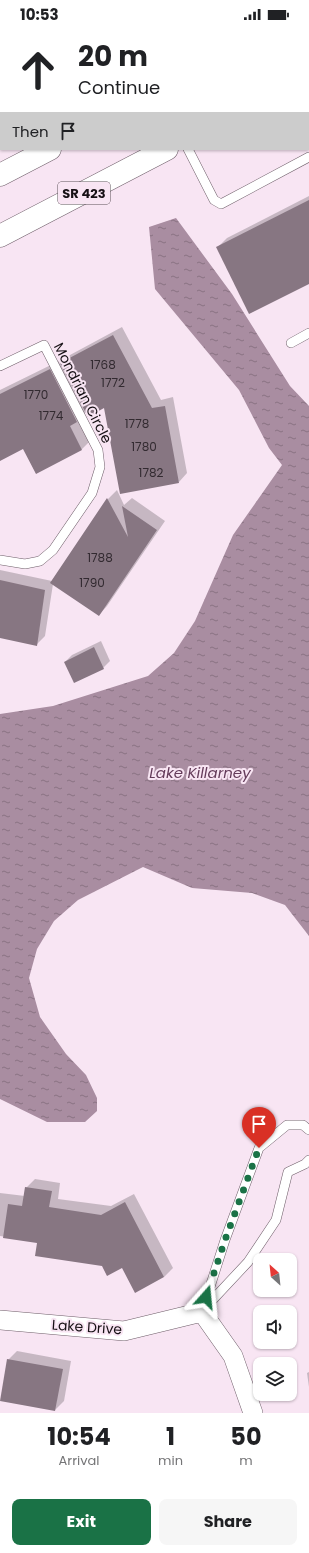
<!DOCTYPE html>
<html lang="en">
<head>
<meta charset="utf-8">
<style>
  body { margin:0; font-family:Poppins,sans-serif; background:#f6f6f6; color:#202124; height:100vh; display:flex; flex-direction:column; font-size:15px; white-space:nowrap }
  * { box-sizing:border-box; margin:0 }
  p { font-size:13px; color:#757577 }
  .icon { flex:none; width:22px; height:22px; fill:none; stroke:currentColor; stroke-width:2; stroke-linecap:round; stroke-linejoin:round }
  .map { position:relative; height:1385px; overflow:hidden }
  .drawer { display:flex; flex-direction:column; background:#fff; flex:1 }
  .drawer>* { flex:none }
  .top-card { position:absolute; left:0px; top:0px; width:309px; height:122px; box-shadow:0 1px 3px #0004; background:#fff; color:#202124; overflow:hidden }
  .needle { width:26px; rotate:333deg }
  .controls { position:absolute; left:253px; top:1225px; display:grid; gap:8px }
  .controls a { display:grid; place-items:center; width:44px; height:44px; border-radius:8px; background:#fff; box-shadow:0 1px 3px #0004; font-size:20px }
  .pin { position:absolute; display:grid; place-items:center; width:34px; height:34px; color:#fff; margin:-41px -17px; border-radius:50% 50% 50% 0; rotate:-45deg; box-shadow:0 0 4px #0007 }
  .pin .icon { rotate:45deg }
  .me { position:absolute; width:44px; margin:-22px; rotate:18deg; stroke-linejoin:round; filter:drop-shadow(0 0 3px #0008) }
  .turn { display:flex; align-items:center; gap:14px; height:84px; padding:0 12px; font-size:18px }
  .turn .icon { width:52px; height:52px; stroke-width:2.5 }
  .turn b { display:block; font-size:28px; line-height:34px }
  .then { display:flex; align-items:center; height:38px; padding:0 12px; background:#0003; gap:8px; font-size:15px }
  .eta { display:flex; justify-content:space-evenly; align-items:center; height:68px; text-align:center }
  .eta b { font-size:24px; font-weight:700; line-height:28px }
  .primary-button { display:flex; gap:8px; margin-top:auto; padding:8px 12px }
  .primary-button a { flex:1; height:46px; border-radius:8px; background:#1a7246; color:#fff; font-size:16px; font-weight:700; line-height:46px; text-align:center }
  .primary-button a+a { background:#f6f6f6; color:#202124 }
  .status { display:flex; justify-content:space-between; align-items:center; height:28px; padding:0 20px; background:#fff; direction:ltr }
  .status svg { height:11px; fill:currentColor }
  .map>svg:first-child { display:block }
  .water { fill:url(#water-ripples) }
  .shadow { fill:#0003 }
  .building { fill:#877682 }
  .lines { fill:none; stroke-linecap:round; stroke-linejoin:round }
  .service-casing { stroke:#6e5e69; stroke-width:10 }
  .minor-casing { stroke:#6e5e69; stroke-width:20 }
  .primary-casing { stroke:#6e5e69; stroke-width:23 }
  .service { stroke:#fff; stroke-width:9 }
  .minor { stroke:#fff; stroke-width:19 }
  .primary { stroke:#fff; stroke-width:22 }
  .route { stroke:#1a7246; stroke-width:7; stroke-dasharray:0 12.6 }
  .labels { text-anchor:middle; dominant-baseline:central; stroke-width:4; stroke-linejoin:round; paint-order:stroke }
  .number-label { font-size:12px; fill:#322a30 }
  .shield { fill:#f8e5f3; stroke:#5a5057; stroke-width:1 }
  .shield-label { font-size:13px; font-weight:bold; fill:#161014 }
  .street-label { font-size:14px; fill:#161014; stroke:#f8e5f3 }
  .water-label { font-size:15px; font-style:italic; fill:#643b5a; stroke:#f8e5f3 }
</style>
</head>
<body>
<div class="status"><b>10:53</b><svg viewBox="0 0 49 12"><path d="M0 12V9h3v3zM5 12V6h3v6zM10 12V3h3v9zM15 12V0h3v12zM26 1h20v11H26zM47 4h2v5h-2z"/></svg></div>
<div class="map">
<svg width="309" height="1385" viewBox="0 0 309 1385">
  <defs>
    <pattern id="water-ripples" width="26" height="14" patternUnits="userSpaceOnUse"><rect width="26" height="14" fill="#a98da1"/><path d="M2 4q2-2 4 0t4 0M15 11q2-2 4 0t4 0" fill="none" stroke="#897282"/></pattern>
  </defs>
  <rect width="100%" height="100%" fill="#f8e5f3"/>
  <!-- water -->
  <polygon class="water" points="176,190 232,266 290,358 309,378 309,908 285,877 252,865 192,860 143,839 78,872 54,893 37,921 29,950 40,989 66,1026 86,1047 97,1070 97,1083 85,1094 47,1094 0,1071 0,686 53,678 148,648 174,625 195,593 233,507 282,437 269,420 239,362 155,261 149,199"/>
  <!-- shadow -->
  <g class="shadow">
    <polygon points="309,168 309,255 217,220 227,210"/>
    <polygon points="122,299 161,372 173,369 187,445 179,454 105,379 86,384 79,391 91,412 82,421 36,445 23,419 0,432 0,362 59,333 60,336 70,327"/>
    <polygon points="117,462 124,477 132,470 165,493 107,578 99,587 53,556 45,608 36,617 0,609 0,542 52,553 108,471"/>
    <polygon points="101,613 110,633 103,640 65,634 72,627"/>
    <polygon points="35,1151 60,1155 58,1171 111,1178 134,1166 173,1240 164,1249 123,1238 103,1237 38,1214 0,1208 0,1165 25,1168 26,1160"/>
    <polygon points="17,1323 71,1333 64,1373 55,1382 8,1332"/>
    <polygon points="309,1344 309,1359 307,1345"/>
  </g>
  <!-- building -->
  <g class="building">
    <polygon points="309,172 309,256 249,286 216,219"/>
    <polygon points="113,307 152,380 165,378 179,455 120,466 104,380 88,389 60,335"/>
    <polygon points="50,341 77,394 70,398 82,422 36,446 23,421 0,433 0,366"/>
    <polygon points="107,470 128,509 122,478 157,502 99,588 50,555"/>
    <polygon points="0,552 45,562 37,618 0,610"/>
    <polygon points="94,619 104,641 74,655 64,634"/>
    <polygon points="25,1159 52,1163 49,1179 101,1187 125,1174 164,1249 135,1265 122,1240 107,1248 102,1238 35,1228 37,1215 3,1210 8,1176 22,1178"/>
    <polygon points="7,1331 63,1341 55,1383 0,1373"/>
  </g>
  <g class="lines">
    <defs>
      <g id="service">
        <polyline points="179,0 179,1"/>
        <polyline points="188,121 214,172 221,176 309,129"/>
        <polyline points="291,315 309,305"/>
        <polyline points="0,338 44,317 98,422 100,439 92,465 53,522 40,533 25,536 0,532"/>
        <polyline points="204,1281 248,1234 276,1192 288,1144 305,1136 309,1132"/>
        <polyline points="202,1284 225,1212 259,1120 287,1097 303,1097 309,1102"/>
      </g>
      <g id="minor">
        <polyline points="308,9 309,11"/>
        <polyline points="0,1292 124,1303 202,1284 233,1328 253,1385"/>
      </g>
      <g id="primary">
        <polyline points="284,1 286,0"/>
        <polyline points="308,48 309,47"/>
        <polyline points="0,147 50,121"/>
        <polyline points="0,208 167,121"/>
      </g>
    </defs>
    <!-- service casing -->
    <use href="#service" class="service-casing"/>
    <!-- minor casing -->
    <use href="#minor" class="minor-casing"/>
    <!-- primary casing -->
    <use href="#primary" class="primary-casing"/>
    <!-- service -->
    <use href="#service" class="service"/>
    <!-- minor -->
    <use href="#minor" class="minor"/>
    <!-- primary -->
    <use href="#primary" class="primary"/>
  </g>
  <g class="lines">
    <!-- route -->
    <polyline class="route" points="206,1269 225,1212 259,1120"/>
  </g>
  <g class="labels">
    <!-- number labels -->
    <g class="number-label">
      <text x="103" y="336">1768</text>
      <text x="113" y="354">1772</text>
      <text x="36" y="366">1770</text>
      <text x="51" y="387">1774</text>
      <text x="137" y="395">1778</text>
      <text x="144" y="418">1780</text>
      <text x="151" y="444">1782</text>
      <text x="100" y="529">1788</text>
      <text x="92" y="554">1790</text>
    </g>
    <!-- shield labels -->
    <rect class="shield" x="58" y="154" width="52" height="22" rx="3"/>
    <g class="shield-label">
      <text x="84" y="165">SR 423</text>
    </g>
    <!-- street labels -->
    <g class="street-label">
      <text transform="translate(83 365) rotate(63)">Mondrian Circle</text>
      <text transform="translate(87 1299) rotate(4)">Lake Drive</text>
    </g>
    <!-- water labels -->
    <g class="water-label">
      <text x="200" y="744">Lake Killarney</text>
    </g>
  </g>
</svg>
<div class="controls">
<a><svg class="needle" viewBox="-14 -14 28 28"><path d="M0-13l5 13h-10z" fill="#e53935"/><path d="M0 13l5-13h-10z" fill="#757577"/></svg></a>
<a><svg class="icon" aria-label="sound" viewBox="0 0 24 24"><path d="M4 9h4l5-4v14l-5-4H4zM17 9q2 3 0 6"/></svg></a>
<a><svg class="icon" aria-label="layers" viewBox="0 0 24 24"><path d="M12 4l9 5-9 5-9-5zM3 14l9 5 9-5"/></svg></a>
</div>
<div class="pin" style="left:259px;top:1120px;background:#d93025"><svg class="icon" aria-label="arrive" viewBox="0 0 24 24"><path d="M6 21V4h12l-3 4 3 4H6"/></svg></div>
<svg class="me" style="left:206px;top:1269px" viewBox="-20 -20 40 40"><path d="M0-17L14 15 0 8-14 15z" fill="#1a7246" stroke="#fff" stroke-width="4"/></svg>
<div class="top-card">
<div class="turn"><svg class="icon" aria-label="ahead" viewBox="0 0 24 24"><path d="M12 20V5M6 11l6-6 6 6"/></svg><div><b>20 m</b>Continue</div></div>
<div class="then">Then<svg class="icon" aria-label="arrive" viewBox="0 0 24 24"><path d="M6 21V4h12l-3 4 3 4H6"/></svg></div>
</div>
</div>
<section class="drawer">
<div class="eta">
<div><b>10:54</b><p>Arrival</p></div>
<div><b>1</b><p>min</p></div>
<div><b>50</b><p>m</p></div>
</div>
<div class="primary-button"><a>Exit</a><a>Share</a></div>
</section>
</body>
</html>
